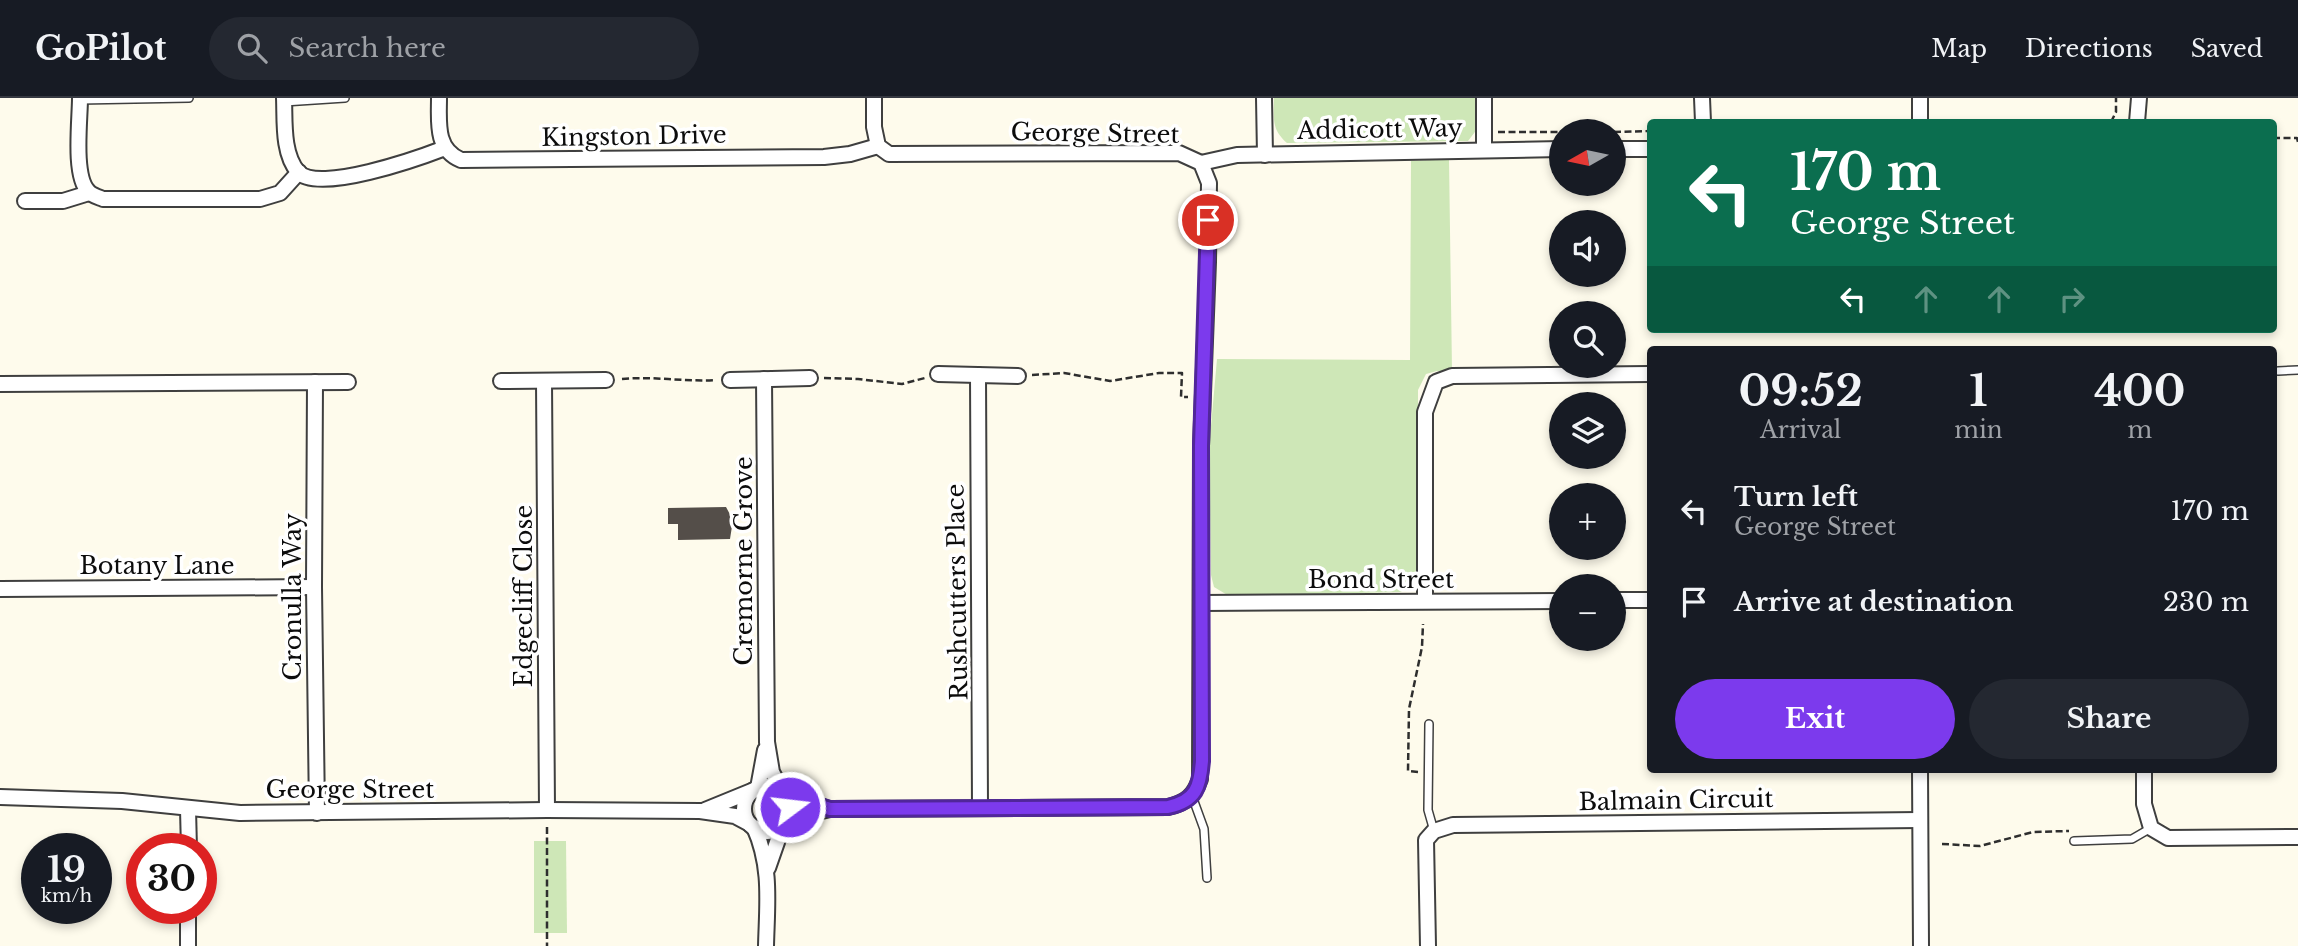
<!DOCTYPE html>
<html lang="en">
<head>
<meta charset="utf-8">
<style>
  body { margin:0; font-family:"Libre Baskerville",serif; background:#242831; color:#f1f3f6; height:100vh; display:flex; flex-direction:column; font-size:26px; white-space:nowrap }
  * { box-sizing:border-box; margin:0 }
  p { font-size:23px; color:#9ea1a6 }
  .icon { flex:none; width:38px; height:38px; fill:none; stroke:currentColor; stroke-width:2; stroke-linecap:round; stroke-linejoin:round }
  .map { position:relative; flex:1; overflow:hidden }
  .panel { position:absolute; left:1647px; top:248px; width:630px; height:427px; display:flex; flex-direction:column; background:#171b24; border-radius:7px; box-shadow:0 4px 10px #0003 }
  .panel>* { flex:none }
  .banner { position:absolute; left:1647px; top:21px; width:630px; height:214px; border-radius:7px; box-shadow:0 4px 10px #0003; background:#0b6e4f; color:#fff; overflow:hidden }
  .needle { width:46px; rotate:261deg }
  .buttons { position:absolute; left:1549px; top:21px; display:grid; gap:14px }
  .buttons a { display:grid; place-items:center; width:77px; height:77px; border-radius:50%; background:#171b24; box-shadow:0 4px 10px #0003; font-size:35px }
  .speed { position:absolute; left:21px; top:735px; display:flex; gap:14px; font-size:35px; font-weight:700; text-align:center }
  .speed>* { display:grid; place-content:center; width:91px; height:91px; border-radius:50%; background:#171b24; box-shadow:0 4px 10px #0003; line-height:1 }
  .speed small { font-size:18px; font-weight:400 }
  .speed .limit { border:10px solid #d22; background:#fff; color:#111 }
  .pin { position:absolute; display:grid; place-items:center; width:60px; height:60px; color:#fff; margin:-30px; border:4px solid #fff; border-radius:50%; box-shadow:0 2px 7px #0007 }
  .me { position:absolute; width:77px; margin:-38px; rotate:75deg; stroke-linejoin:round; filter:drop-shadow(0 0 5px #0008) }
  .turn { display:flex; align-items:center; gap:24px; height:147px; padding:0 28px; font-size:32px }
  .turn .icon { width:91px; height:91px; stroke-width:2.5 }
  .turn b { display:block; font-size:49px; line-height:60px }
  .lanes { display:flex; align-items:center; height:66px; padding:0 28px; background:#0003; justify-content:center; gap:35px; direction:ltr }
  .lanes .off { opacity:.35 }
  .eta { display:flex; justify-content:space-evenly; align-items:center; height:119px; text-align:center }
  .eta b { font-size:42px; font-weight:700; line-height:49px }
  .action { display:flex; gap:14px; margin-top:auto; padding:14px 28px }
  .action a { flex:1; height:80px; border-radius:42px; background:#7c3aed; color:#fff; font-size:28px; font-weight:700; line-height:80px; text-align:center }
  .action a+a { background:#242831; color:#f1f3f6 }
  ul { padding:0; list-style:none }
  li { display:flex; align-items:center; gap:21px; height:91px; padding:0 28px }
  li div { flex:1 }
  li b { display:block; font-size:26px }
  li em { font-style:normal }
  header { display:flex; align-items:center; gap:42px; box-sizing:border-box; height:98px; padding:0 35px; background:#171b24; border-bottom:2px solid #363941 }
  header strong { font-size:33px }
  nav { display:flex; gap:38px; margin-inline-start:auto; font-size:24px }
  .search { width:490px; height:63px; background:#242831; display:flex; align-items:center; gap:18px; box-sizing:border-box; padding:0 24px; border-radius:38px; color:#9ea1a6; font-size:26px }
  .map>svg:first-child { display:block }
  .green { fill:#cee7b7 }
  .building { fill:#544e49 }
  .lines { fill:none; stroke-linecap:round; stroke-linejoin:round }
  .lane-casing { stroke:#3f3f3f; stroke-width:10 }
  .street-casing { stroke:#3f3f3f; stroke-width:18 }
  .path { stroke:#2e2e2e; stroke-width:2.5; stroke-dasharray:7 3.5; stroke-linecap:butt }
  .lane { stroke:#fff; stroke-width:7 }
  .street { stroke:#fff; stroke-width:14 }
  .route-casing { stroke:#51269a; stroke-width:18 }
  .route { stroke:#7c3aed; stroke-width:12 }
  .labels { text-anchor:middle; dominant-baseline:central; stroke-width:7; stroke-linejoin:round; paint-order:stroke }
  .street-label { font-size:24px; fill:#0c0c0c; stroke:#fff }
</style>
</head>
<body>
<header>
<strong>GoPilot</strong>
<div class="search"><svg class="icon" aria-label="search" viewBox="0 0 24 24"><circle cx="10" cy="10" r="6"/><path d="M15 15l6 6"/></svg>Search here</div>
<nav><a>Map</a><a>Directions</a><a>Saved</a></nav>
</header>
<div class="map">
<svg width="2298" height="848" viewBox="0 0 2298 848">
  <rect width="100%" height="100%" fill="#fefbec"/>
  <!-- green -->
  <g class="green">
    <path d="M 1274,0 L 1477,0 L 1478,30 L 1468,43 L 1287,45 C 1271,31 1274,20 1274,0 Z"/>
    <polygon points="1449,61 1452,273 1437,273 1426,276 1418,292 1418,476 1413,488 1400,494 1229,498 1214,489 1211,477 1209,350 1217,261 1410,262 1411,63"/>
    <polygon points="534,743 566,743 567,835 534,835"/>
  </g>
  <!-- building -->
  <polygon class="building" points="726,409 733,422 730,441 678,442 678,426 668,426 668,410"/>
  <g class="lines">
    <defs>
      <g id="lane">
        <polyline points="80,2 189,0"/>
        <polyline points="284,4 345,0"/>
        <polyline points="2278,273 2298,272"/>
        <polyline points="1429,626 1428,712 1434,733"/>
        <polyline points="1192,698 1204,731 1207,780"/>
        <polyline points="2074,743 2132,741 2151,730"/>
      </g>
      <g id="street">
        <path d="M 80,0 C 80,22 73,77 88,93 C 91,97 98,99 103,101 L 260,101 L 280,95 L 299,74"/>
        <path d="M 284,0 C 285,23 282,55 298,74 C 318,96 419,60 445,50"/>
        <path d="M 439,0 C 439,24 435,51 461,62 L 824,59 L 850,56 L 878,48"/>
        <polyline points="1264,0 1265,57"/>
        <polyline points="1702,0 1703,24"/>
        <polyline points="1920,0 1920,24"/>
        <polyline points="2137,24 2139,0"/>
        <polyline points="1614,51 1650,51"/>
        <polyline points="1484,52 1484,0"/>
        <polyline points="1201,65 1237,57 1561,51"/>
        <polyline points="25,103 63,103 89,95"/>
        <polyline points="938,276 1018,278"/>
        <polyline points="978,277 980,709"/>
        <polyline points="764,281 767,644 772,674 782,693"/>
        <polyline points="730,282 810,280"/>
        <polyline points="501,283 606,282"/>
        <polyline points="544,283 547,712"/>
        <polyline points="315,284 314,489 317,715"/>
        <polyline points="0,286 348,284"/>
        <polyline points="0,491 314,489"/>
        <polyline points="1614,502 1650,502"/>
        <polyline points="1425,503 1425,314 1436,284 1452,278 1650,276"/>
        <polyline points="1202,505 1561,503"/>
        <polyline points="1920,672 1921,848"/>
        <polyline points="2144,672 2144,706 2151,730 2168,740 2298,739"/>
        <circle cx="767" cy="711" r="23"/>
        <polyline points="758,690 765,652"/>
        <polyline points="786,697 829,711"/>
        <polyline points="0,699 122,703 240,715 547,712 700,713 735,718 750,726"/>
        <polyline points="188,711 189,751"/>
        <polyline points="705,712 754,692"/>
        <path d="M 788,721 L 830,711 L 1168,709 C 1186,705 1194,698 1200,681 L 1201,348 L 1208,164 L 1209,85 L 1201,65 L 1179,55 L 889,56 L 878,48 L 874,29 L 874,0"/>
        <path d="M 754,729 C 772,769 767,806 766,848"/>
        <polyline points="768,770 783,727"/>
        <polyline points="188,848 188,810"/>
        <polyline points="1428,848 1426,742 1434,733 1453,727 1920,722"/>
      </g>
    </defs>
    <!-- lane casing -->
    <use href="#lane" class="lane-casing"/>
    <!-- street casing -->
    <use href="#street" class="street-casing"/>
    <!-- path -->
    <g class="path">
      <polyline points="2111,24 2116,14 2116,0"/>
      <polyline points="1498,34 1561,34"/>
      <polyline points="1614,34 1650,33"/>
      <polyline points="2273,40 2297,40 2298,44"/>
      <polyline points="1032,277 1064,275 1110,283 1159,275 1182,275 1181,299 1188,299"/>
      <polyline points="824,280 858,281 902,286 925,280"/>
      <path d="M 622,281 C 654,278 684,284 716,282"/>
      <polyline points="1418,674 1408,673 1409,611 1422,549 1423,526"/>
      <polyline points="547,729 547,848"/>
      <polyline points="1942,746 1980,748 2033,734 2069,733"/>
    </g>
    <!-- lane -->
    <use href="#lane" class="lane"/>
    <!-- street -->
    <use href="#street" class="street"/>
  </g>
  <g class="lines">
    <defs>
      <path id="route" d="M 790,709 L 786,697 L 830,711 L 1168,709 C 1196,703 1200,689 1202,663 L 1201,348 L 1208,122"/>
    </defs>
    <!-- route casing -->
    <use href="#route" class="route-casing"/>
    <!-- route -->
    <use href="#route" class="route"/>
  </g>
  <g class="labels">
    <!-- street labels -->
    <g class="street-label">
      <text transform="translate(1380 31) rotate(-1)">Addicott Way</text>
      <text transform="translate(1095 35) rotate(1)">George Street</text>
      <text transform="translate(634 38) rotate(-1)">Kingston Drive</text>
      <text transform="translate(743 463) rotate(-90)">Cremorne Grove</text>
      <text x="157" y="467">Botany Lane</text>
      <text x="1381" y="481">Bond Street</text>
      <text transform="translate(957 494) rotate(-91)">Rushcutters Place</text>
      <text transform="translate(523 498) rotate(-90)">Edgecliff Close</text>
      <text transform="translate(292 499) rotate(-90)">Cronulla Way</text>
      <text x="350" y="691">George Street</text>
      <text transform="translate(1676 702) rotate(-1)">Balmain Circuit</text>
    </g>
  </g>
</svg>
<div class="buttons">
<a><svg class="needle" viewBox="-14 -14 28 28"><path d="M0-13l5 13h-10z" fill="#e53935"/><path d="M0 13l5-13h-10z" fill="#9ea1a6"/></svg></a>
<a><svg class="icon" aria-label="sound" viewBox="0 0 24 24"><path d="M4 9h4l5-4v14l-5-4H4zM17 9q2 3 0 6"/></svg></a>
<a><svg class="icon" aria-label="search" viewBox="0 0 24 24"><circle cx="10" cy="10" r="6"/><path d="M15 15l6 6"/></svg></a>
<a><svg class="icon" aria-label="layers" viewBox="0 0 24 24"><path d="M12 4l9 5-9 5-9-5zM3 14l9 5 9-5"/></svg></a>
<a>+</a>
<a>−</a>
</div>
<div class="speed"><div>19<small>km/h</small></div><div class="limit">30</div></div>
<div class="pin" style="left:1208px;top:122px;background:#d93025"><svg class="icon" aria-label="arrive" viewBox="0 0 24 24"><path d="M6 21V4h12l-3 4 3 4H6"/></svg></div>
<svg class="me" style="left:790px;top:709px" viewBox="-20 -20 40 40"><circle r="17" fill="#7c3aed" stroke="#fff" stroke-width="3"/><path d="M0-11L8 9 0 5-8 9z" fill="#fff"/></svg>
<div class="banner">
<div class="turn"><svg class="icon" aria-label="left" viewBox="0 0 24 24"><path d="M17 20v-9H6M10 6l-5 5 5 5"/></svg><div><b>170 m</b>George Street</div></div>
<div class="lanes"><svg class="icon" aria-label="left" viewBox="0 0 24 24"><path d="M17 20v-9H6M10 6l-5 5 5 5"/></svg><svg class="icon off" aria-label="ahead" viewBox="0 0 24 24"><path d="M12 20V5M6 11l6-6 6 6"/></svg><svg class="icon off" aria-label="ahead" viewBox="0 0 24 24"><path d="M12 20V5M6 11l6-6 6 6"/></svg><svg class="icon off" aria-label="right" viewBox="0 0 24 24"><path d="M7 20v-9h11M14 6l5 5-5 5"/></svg></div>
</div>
<section class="panel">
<div class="eta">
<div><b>09:52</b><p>Arrival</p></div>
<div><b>1</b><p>min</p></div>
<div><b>400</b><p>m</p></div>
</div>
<ul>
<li><svg class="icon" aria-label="left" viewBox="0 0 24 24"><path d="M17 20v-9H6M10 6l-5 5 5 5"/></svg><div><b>Turn left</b><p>George Street</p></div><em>170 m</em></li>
<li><svg class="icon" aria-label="arrive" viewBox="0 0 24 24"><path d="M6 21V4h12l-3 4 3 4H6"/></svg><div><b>Arrive at destination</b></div><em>230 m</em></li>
</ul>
<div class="action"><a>Exit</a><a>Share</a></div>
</section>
</div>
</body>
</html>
